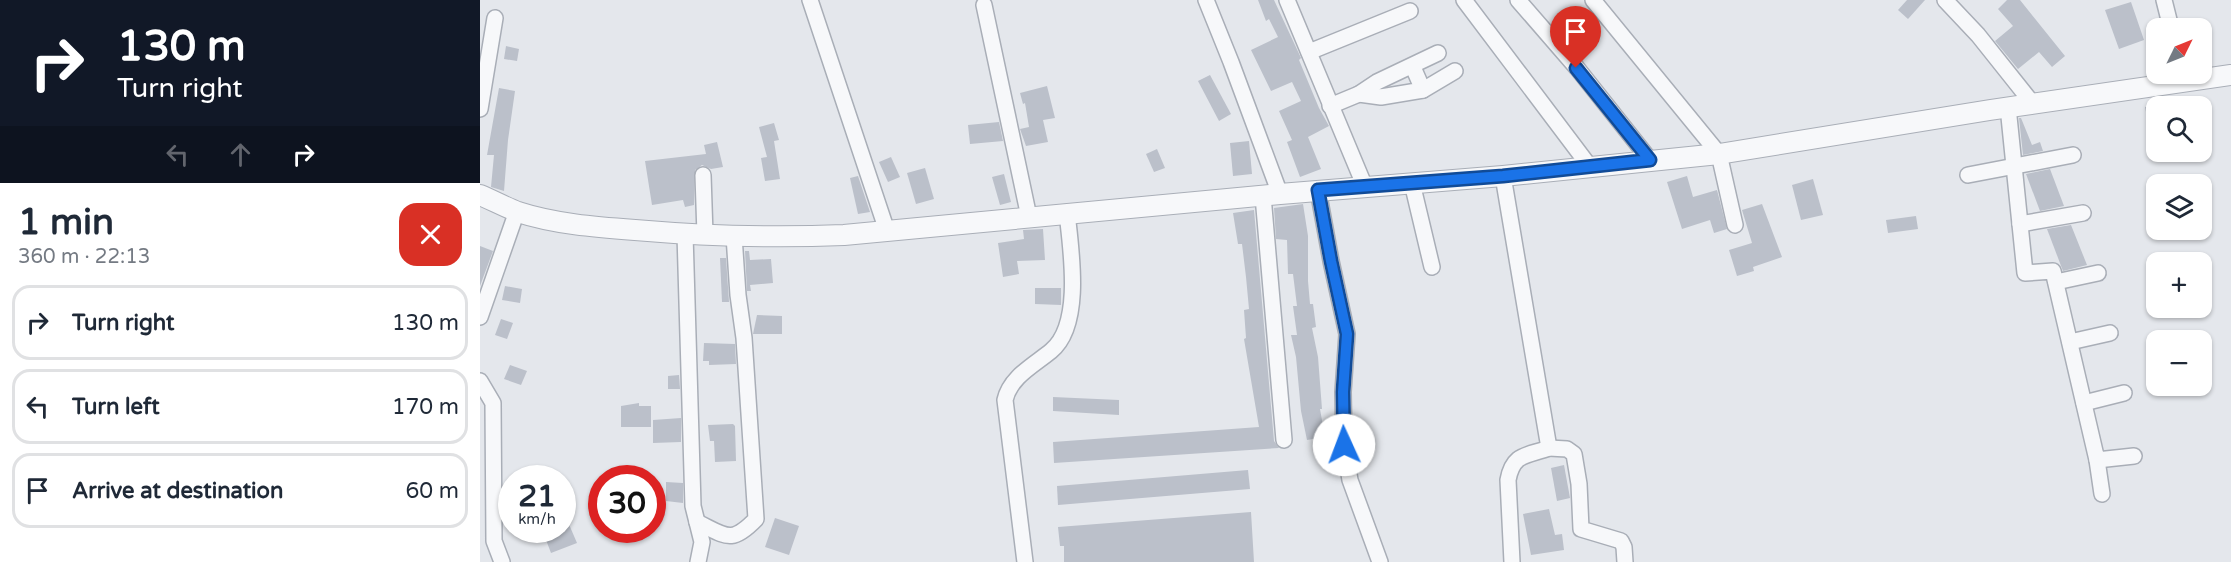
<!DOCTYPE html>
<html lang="en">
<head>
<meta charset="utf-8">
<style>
  body { margin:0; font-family:"Varela Round",sans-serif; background:#f6f6f7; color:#1f2937; height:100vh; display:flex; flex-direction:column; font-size:22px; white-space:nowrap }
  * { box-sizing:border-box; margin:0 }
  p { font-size:20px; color:#747a83 }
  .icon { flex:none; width:33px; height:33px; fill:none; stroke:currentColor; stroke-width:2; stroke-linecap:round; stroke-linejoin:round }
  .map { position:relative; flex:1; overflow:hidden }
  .sheet { display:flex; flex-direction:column; background:#fff; width:480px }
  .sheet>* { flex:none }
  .guide { background:#111827; color:#fff; overflow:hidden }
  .needle { width:39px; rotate:47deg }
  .fabs { position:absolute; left:1666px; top:18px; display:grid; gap:12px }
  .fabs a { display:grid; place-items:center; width:66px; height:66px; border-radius:12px; background:#fff; box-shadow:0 2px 4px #0004; font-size:30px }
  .speed { position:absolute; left:18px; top:465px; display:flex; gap:12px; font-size:30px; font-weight:700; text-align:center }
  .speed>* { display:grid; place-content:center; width:78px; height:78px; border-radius:50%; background:#fff; box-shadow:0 2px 4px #0004; line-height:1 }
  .speed small { font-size:15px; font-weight:400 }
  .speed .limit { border:9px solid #d22; background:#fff; color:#111 }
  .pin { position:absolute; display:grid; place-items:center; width:51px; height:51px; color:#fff; margin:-62px -26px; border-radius:50% 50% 50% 0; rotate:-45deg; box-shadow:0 0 6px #0007 }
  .pin .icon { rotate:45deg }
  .me { position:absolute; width:66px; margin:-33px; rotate:358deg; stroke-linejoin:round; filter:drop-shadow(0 0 4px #0008) }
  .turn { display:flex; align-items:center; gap:21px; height:126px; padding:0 18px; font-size:27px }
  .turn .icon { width:78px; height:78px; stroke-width:2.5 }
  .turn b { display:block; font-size:42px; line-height:51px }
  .lanes { display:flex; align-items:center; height:57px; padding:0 18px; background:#0003; justify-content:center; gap:30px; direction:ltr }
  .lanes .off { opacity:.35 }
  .round { display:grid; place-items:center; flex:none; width:63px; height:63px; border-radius:18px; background:#f6f6f7 }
  .overview { display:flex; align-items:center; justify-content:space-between; height:102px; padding:0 18px }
  h1 { font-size:36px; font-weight:700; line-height:45px }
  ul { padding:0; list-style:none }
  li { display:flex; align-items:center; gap:18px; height:75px; margin:0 12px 9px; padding:0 6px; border:3px solid #e0e1e3; border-radius:18px }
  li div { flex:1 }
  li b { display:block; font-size:22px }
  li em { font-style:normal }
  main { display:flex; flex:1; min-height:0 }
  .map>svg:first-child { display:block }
  .building { fill:#bbc0ca }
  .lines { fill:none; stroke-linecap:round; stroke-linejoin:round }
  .minor-casing { stroke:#a9aeb7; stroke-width:18 }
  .tertiary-casing { stroke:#a9aeb7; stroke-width:22 }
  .minor { stroke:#f7f8fa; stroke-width:15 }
  .tertiary { stroke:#f7f8fa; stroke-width:20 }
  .route-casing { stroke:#114b97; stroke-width:15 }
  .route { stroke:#1a73e8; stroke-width:10 }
</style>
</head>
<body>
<main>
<section class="sheet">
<div class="guide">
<div class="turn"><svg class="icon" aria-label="right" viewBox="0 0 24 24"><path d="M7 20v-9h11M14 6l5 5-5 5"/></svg><div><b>130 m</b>Turn right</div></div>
<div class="lanes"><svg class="icon off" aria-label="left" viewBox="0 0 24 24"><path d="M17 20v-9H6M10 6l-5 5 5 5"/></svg><svg class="icon off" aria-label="ahead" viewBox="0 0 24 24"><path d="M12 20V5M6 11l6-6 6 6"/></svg><svg class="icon" aria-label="right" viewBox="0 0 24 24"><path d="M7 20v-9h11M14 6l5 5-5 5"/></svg></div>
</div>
<div class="overview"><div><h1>1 min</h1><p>360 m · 22:13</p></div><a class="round" style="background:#d93025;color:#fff"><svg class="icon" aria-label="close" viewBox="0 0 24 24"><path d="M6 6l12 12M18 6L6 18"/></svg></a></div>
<ul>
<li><svg class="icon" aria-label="right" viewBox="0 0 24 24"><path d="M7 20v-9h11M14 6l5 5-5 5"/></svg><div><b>Turn right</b></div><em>130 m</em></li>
<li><svg class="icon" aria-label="left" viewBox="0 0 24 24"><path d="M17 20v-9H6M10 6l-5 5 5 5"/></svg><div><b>Turn left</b></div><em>170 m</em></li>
<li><svg class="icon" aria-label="arrive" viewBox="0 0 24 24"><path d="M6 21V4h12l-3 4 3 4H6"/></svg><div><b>Arrive at destination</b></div><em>60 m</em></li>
</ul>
</section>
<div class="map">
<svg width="1751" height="562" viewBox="0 0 1751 562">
  <rect width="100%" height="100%" fill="#e4e7ec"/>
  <!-- building -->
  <g class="building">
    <polygon points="778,0 794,0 821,58 819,60 839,108 849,126 828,137 841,169 820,177 807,142 812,140 799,111 821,101 812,82 791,91 771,50 798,37 789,19 786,21"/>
    <polygon points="1427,0 1445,0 1428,19 1418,10"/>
    <polygon points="1527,0 1540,0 1585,56 1572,67 1559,52 1538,69 1515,41 1533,26 1518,9"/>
    <polygon points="1651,2 1664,40 1639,49 1625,10"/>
    <polygon points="26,46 39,49 37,61 24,59"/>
    <polygon points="730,75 751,114 739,121 718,81"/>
    <polygon points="567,86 575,118 563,120 568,142 546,146 540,129 549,127 545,103 543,104 540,93"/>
    <polygon points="19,88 35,91 28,140 24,191 11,187 14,155 7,155"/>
    <polygon points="1677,105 1677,141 1672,142 1665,107"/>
    <polygon points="1539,118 1541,118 1552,145 1560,142 1563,151 1543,155"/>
    <polygon points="519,122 523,141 490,144 488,125"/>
    <polygon points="294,123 299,140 294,141 300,179 285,181 281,158 287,157 279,127"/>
    <polygon points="769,141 772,174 753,176 750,143"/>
    <polygon points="237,142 243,167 231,169 222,165 215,170 214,205 205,207 203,200 172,205 165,161 226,154 224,145"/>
    <polygon points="677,149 685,168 674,172 666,154"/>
    <polygon points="411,157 420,177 408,182 399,162"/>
    <polygon points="445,168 454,199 436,204 427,173"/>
    <polygon points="1570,169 1584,206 1560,211 1546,174"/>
    <polygon points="524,174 531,202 520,205 512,177"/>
    <polygon points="378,176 390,212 378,214 370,178"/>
    <polygon points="1207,176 1213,197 1237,190 1247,229 1234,233 1230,220 1202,229 1187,182"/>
    <polygon points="1333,179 1343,215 1321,220 1312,185"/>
    <polygon points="823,204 828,236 828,281 830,304 833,304 836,327 832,328 838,357 842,409 840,409 845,437 827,440 821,411 816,357 811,335 817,335 813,306 817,306 813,274 808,274 807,240 796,239 794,208"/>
    <polygon points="1282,204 1302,257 1273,267 1274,271 1257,276 1249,250 1272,243 1262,210"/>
    <polygon points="774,210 794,441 799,448 574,463 573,442 779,427 764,339 766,338 764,310 769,309 766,277 762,244 758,244 753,213"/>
    <polygon points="1436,216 1438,229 1408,233 1406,220"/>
    <polygon points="1591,225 1607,265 1583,271 1567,229"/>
    <polygon points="563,229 565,260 537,261 539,274 523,277 518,243 544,239 543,230"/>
    <polygon points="0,246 13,251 0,286"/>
    <polygon points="265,251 269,251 270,260 291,259 293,283 270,285 271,291 267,291"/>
    <polygon points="240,258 246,258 249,302 242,302"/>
    <polygon points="25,286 42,289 40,303 22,300"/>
    <polygon points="555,288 581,288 581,305 555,304"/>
    <polygon points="277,315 302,316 302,334 273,334"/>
    <polygon points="21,319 33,323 27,339 15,335"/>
    <polygon points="224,343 255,344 256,364 229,365 229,361 223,361"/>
    <polygon points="30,365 47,371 41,385 24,379"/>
    <polygon points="199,375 200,389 188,389 188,376"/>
    <polygon points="573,397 639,400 639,415 573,411"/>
    <polygon points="159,403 159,406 171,406 171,427 141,427 141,406"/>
    <polygon points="201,418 201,442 173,443 173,420"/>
    <polygon points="253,424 255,426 256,461 235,462 234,441 230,441 228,425"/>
    <polygon points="1084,465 1090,498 1077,501 1071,468"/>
    <polygon points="768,470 770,489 578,505 577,486"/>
    <polygon points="186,482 203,483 203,503 186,501"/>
    <polygon points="82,508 97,543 71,553 63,532 82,530"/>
    <polygon points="1069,509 1075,535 1082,534 1084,550 1051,555 1043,514"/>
    <polygon points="771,512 774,562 584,562 584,546 580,546 578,527"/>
    <polygon points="295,518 319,526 309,555 285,547"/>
  </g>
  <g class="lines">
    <defs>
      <g id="minor">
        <polyline points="330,0 407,231"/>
        <polyline points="726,0 751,62 800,194"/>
        <polyline points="807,0 885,187"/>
        <polyline points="984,0 1110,167"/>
        <polyline points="1038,0 1097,68 1170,160"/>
        <polyline points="1113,0 1239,154 1255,225"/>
        <polyline points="1465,0 1498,35 1553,104"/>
        <polyline points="1684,0 1691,28"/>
        <polyline points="504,5 549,217"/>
        <polyline points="829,52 930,11"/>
        <polyline points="943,90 975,71"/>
        <polyline points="879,94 901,97 943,90 933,67"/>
        <polyline points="850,106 879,94 897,82 958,53"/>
        <polyline points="1528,107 1545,273 1573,271 1617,460 1654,456"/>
        <polyline points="0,109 15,18"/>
        <polyline points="223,175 225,235"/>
        <polyline points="1488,175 1593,155"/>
        <path d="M 1023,176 L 1069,448 C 1047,456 1033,453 1028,480 L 1032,562"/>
        <polyline points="932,183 952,267"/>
        <polyline points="838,190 851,261 867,334 863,392 864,445 870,480 900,562"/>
        <polyline points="783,196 804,440"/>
        <polyline points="1540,224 1603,213"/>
        <polyline points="205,234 213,506 222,542 218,562"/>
        <polyline points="1576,282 1618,273"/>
        <polyline points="0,317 37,211"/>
        <polyline points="1590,342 1630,333"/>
        <polyline points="0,381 13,403 14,541 22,562"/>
        <polyline points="1604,403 1644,393"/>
        <polyline points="1069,448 1087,449 1094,454 1099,484 1101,529 1141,541 1144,547 1145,562"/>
        <polyline points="1617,460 1622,494"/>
        <path d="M 217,522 C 246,536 251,545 276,519 L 264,338 L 258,295 L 254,236"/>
        <path d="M 545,562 L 525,400 C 530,377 554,365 571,351 C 603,325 591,250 587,213"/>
      </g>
      <path id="tertiary" d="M 0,195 C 12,200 25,207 38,212 C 75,224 115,227 155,230 C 225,236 294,238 364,235 L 800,194 L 1023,176 L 1239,154 L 1510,110 L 1751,75"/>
    </defs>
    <!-- minor casing -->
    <use href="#minor" class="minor-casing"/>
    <!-- tertiary casing -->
    <use href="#tertiary" class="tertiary-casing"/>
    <!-- minor -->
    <use href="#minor" class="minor"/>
    <!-- tertiary -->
    <use href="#tertiary" class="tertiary"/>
  </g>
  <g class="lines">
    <defs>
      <polyline id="route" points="864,445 863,392 867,334 851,261 838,190 1023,176 1170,160 1096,68"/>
    </defs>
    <!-- route casing -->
    <use href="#route" class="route-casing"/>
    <!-- route -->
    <use href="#route" class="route"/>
  </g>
</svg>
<div class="fabs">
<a><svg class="needle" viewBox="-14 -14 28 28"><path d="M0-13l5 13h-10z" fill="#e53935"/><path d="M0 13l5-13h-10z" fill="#747a83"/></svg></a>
<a><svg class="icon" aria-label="search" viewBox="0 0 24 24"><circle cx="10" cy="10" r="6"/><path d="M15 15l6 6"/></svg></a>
<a><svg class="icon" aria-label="layers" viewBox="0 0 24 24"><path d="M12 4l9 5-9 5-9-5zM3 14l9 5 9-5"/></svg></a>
<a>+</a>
<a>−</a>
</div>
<div class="speed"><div>21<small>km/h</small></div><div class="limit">30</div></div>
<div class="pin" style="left:1096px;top:68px;background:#d93025"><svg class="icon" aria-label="arrive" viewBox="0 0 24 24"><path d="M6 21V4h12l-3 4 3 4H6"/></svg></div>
<svg class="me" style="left:864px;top:445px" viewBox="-20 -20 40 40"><circle r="19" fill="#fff"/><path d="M0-13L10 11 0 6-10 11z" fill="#1a73e8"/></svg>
</div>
</main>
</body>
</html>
